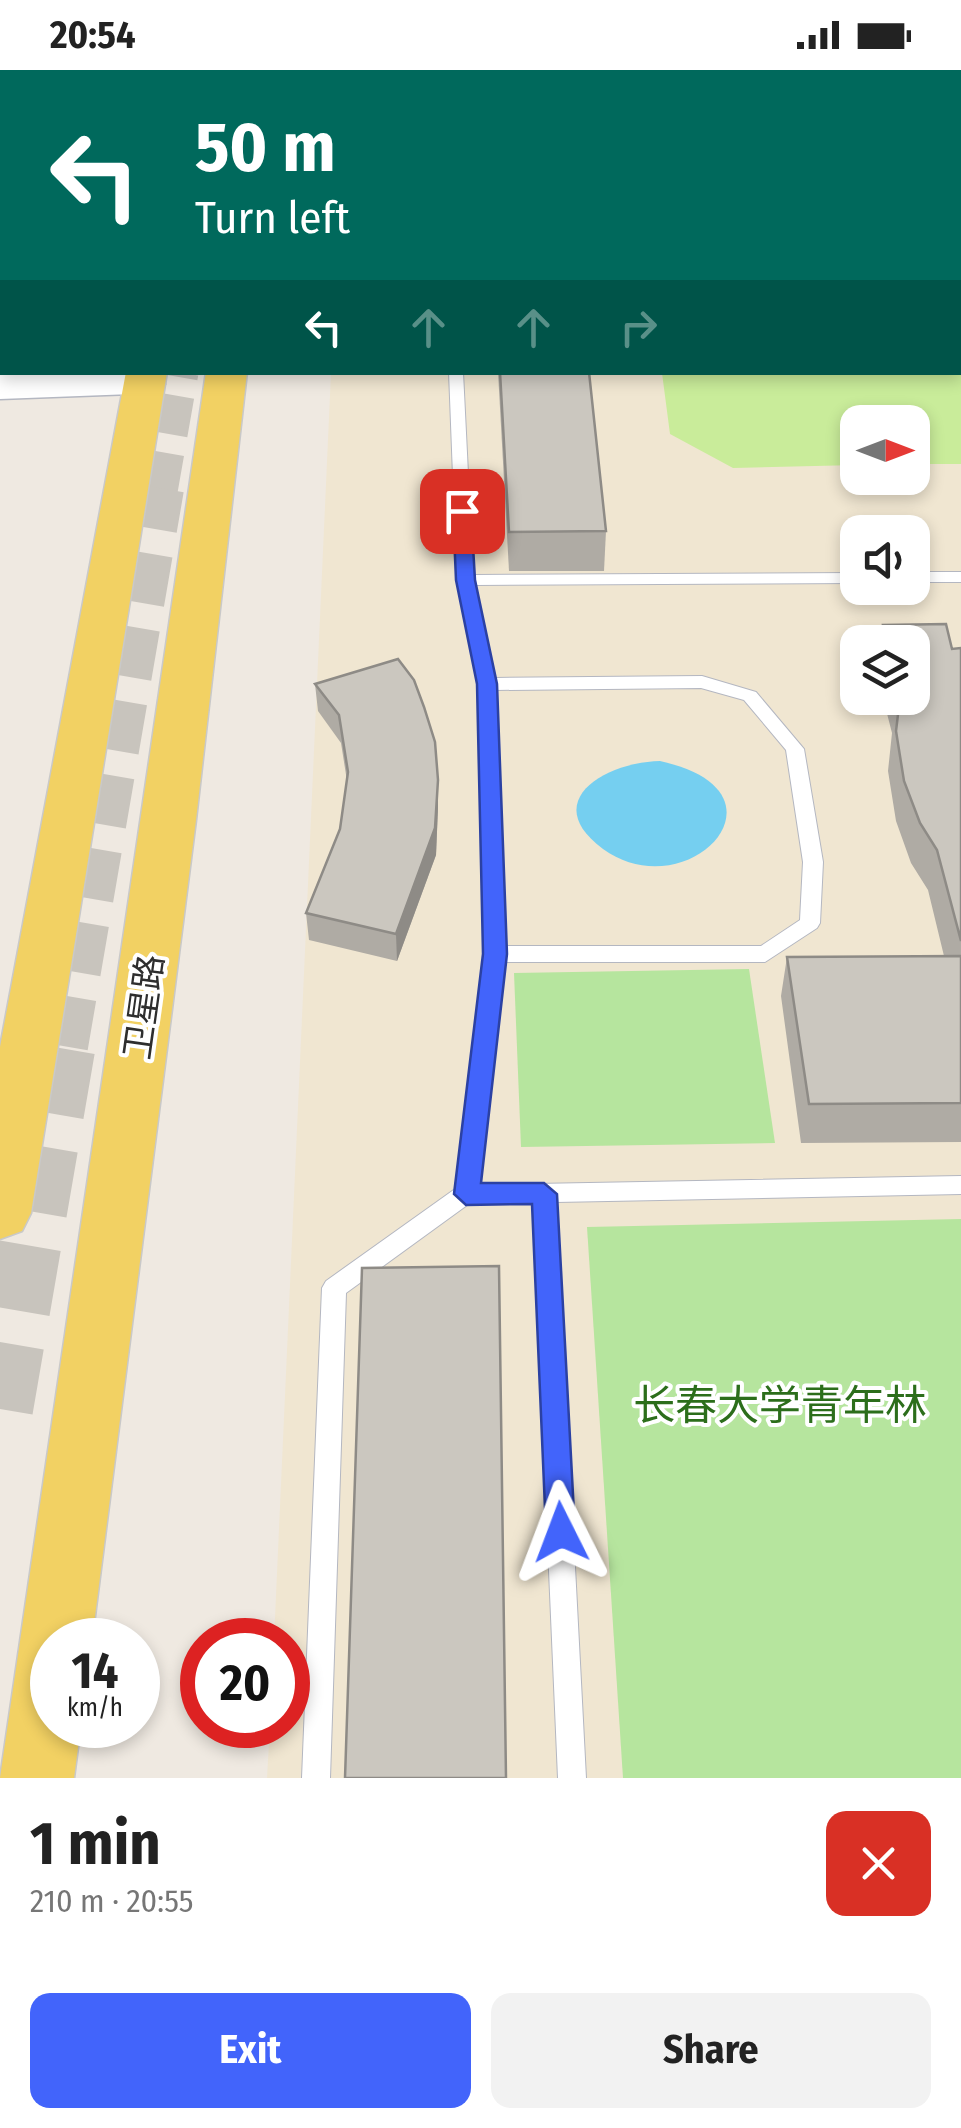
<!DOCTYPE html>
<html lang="en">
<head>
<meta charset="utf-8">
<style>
  body { margin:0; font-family:"Fira Sans Condensed","Noto Sans SC",sans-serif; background:#f2f2f2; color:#222; height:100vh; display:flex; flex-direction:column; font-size:38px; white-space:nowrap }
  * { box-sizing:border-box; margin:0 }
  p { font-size:32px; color:#767676 }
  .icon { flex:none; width:55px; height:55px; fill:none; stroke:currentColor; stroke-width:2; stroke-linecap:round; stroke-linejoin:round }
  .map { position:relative; height:1708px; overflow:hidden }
  .sheet { display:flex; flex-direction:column; background:#fff; flex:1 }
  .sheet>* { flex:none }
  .top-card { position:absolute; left:0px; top:0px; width:962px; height:305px; box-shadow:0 5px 15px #0003; background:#00695c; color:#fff; overflow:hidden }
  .needle { width:65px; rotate:90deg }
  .fabs { position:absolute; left:840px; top:335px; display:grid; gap:20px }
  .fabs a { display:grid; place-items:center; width:90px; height:90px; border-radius:20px; background:#fff; box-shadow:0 5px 15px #0003; font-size:50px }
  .speed { position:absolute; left:30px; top:1548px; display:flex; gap:20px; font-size:50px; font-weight:700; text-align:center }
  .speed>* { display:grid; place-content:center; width:130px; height:130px; border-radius:50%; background:#fff; box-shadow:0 5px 15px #0003; line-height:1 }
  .speed small { font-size:25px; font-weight:400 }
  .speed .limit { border:15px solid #d22; background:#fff; color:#111 }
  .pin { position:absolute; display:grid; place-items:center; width:85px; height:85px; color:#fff; margin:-42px; border-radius:20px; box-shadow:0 5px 15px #0006 }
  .me { position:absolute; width:110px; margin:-55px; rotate:357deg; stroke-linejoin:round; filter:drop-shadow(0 0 8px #0008) }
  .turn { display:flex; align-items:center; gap:35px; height:210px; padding:0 30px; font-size:45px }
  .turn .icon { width:130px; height:130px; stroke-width:2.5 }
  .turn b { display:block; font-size:70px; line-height:85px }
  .lanes { display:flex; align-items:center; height:95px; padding:0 30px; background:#0003; justify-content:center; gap:50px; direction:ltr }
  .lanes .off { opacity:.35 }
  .round { display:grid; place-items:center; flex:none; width:105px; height:105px; border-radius:20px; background:#f2f2f2 }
  .head { display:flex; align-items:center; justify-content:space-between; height:170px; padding:0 30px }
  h1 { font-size:60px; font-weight:700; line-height:75px }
  .button { display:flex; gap:20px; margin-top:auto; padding:20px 30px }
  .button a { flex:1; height:115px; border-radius:20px; background:#4264fb; color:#fff; font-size:40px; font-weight:700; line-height:115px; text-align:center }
  .button a+a { background:#f2f2f2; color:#222 }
  .status { display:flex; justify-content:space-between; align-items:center; height:70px; padding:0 50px; background:#fff; direction:ltr }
  .status svg { height:28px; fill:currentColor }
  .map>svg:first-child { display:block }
  .education { fill:#f0e6d1; fill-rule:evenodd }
  .green { fill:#b6e59e }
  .pitch { fill:#c9ec9a }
  .water { fill:#75cff0 }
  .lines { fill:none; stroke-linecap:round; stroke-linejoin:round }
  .highway-tunnel-far2 { stroke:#c8c4bd; stroke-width:39; stroke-dasharray:39 19; stroke-linecap:butt }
  .highway-tunnel-far1 { stroke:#c8c4bd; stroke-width:50; stroke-dasharray:50 25; stroke-linecap:butt }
  .highway-tunnel { stroke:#c8c4bd; stroke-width:66; stroke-dasharray:66 34; stroke-linecap:butt }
  .lane-casing { stroke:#b4b7c1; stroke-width:2 }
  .secondary-casing { stroke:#b4b7c1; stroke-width:3 }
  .primary-casing { stroke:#c9c9c9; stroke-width:3 }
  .lane { fill:#fff; fill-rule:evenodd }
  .secondary { fill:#fff; fill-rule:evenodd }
  .primary { fill:#f2d163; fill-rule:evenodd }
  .wall { fill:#afaba4 }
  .shaded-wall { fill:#8e8b86 }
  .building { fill:#cbc7bf; stroke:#8e8b86; stroke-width:2.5 }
  .route { fill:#4264fb; stroke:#2b41a3; stroke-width:2.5 }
  .labels { text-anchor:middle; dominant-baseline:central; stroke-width:8; stroke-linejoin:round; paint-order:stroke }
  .street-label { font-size:35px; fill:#2e2e2e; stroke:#fff }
  .near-park-label { font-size:42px; fill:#2c6e1b; stroke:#fff }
</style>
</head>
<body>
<div class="status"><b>20:54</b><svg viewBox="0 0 49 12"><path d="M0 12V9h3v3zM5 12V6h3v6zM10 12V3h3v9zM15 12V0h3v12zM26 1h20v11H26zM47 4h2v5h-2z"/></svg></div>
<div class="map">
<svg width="961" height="1708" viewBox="0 0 961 1708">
  <rect width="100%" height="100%" fill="#efe9e1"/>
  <!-- education -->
  <path class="education" d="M 344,0 L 961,0 L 961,1708 L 267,1708 L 270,1655 L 288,1655 L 288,1570 L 274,1570 L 331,303 L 960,302 L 960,2 ZM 858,352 L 912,352 L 912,408 L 858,408 ZM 858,462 L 912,462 L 912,518 L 858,518 ZM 858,572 L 912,572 L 912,628 L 858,628 Z"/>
  <!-- green -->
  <g class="green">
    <polygon points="749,899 775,1073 521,1077 514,903"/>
    <polygon points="961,1149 961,1708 623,1708 587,1157"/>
  </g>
  <!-- pitch -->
  <polygon class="pitch" points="623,0 961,0 961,394 913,394 912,352 858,352 857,395 733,398 670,364 662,303 960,302 960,2"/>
  <!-- water -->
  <path class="water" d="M 660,691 C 801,722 687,840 603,779 C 538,731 606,692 660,691 Z"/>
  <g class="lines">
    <!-- highway-tunnel-far2 -->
    <polyline class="highway-tunnel-far2" points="158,421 179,302"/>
    <!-- highway-tunnel-far1 -->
    <polyline class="highway-tunnel-far1" points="63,976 159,418"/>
    <!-- highway-tunnel -->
    <polyline class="highway-tunnel" points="0,1339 63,973"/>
    <defs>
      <g id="lane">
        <rect x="420" y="0" width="12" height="2"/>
        <path d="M 449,302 L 463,302 L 473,505 L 858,503 L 858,513 L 475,515 L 495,608 L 702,606 L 756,622 L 804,679 L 823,792 L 820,853 L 817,858 L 765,892 L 504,892 L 478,1115 L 961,1106 L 961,1124 L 556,1132 L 586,1708 L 558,1708 L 533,1132 L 470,1133 L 346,1223 L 330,1708 L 302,1708 L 322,1218 L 326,1211 L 455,1119 L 485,884 L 478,614 L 457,510 ZM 701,618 L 744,630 L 786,680 L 803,792 L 800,850 L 761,876 L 505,876 L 496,620 Z"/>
        <rect x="912" y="502" width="49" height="10"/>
      </g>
      <polygon id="secondary" points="147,302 159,305 165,314 159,323 0,329 0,305"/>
      <g id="primary">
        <polygon points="249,0 283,0 283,2 250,2"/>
        <polygon points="126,302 167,302 31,1143 22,1161 0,1169 0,977"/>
        <polygon points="206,302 247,302 196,750 92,1570 52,1570 52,1655 81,1655 74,1708 0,1708"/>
      </g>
    </defs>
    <!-- lane casing -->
    <use href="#lane" class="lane-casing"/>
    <!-- secondary casing -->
    <use href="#secondary" class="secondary-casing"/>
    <!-- primary casing -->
    <use href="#primary" class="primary-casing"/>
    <!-- lane -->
    <use href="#lane" class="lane"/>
    <!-- secondary -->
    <use href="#secondary" class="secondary"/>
    <!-- primary -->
    <use href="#primary" class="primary"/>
  </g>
  <!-- wall -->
  <g class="wall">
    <polygon points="498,302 589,302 606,461 604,501 509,501"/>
    <polygon points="883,555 952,579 961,578 961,1072 801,1073 781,926 787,887 944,886 928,820 911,793 896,751 888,701 892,663 883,628 912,628 912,572 879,572"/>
    <polygon points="315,614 438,737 436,785 397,891 309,870 306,843 340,759 347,711 341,673 318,641"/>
  </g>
  <!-- shaded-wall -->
  <g class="shaded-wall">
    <polygon points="2,48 2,86 0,94 0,56"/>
    <polygon points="438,710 438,737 436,785 397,891 396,864"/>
  </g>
  <!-- building -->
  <g class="building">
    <polygon points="0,0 6,0 5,2 2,2 1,14 2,14 2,48 0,56"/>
    <rect x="475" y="0" width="147" height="2"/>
    <polygon points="500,302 589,302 606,461 509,462"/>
    <polygon points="946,554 952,579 961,578 961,871 937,780 920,753 904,711 896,661 900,628 912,628 912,572 887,572 883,555"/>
    <polygon points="398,589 414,610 424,637 435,672 438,710 435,758 396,864 306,843 340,759 348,702 339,645 315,614"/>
    <polygon points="961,886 961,1033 809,1034 787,887"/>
    <polygon points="499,1196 506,1708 345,1708 362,1198"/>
  </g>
  <!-- route -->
  <polygon class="route" points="462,435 471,441 475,510 497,614 507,884 481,1113 544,1113 557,1124 575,1462 571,1472 561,1476 550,1472 546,1462 532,1134 466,1135 454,1124 483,884 477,614 456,510 453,441"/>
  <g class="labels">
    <!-- street labels -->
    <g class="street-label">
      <text transform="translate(144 937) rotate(-82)">卫星路</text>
    </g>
    <!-- near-park labels -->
    <g class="near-park-label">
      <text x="780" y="1336">长春大学青年林</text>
    </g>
  </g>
</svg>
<div class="fabs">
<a><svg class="needle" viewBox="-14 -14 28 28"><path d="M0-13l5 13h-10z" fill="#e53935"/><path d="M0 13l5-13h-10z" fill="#767676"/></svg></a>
<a><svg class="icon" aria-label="sound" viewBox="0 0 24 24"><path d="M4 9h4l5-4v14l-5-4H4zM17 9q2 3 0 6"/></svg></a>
<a><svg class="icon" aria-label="layers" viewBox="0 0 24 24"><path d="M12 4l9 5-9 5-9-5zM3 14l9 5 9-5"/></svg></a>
</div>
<div class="speed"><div>14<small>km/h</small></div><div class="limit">20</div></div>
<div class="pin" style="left:462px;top:441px;background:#d93025"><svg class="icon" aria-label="arrive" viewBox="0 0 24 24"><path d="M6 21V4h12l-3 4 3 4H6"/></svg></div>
<svg class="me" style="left:561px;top:1462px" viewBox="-20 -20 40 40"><path d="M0-17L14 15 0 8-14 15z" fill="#4264fb" stroke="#fff" stroke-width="4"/></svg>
<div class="top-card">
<div class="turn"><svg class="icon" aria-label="left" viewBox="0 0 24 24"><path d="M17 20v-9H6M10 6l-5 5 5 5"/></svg><div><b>50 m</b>Turn left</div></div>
<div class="lanes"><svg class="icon" aria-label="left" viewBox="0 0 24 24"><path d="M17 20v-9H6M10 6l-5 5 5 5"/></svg><svg class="icon off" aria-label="ahead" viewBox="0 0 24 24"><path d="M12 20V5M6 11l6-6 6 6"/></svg><svg class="icon off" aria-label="ahead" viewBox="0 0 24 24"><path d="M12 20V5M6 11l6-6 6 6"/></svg><svg class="icon off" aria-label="right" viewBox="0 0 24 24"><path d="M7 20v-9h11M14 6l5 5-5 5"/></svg></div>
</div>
</div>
<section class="sheet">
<div class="head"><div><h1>1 min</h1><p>210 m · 20:55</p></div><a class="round" style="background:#d93025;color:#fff"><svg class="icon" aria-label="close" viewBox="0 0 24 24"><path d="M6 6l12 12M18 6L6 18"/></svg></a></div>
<div class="button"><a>Exit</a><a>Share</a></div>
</section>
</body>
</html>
